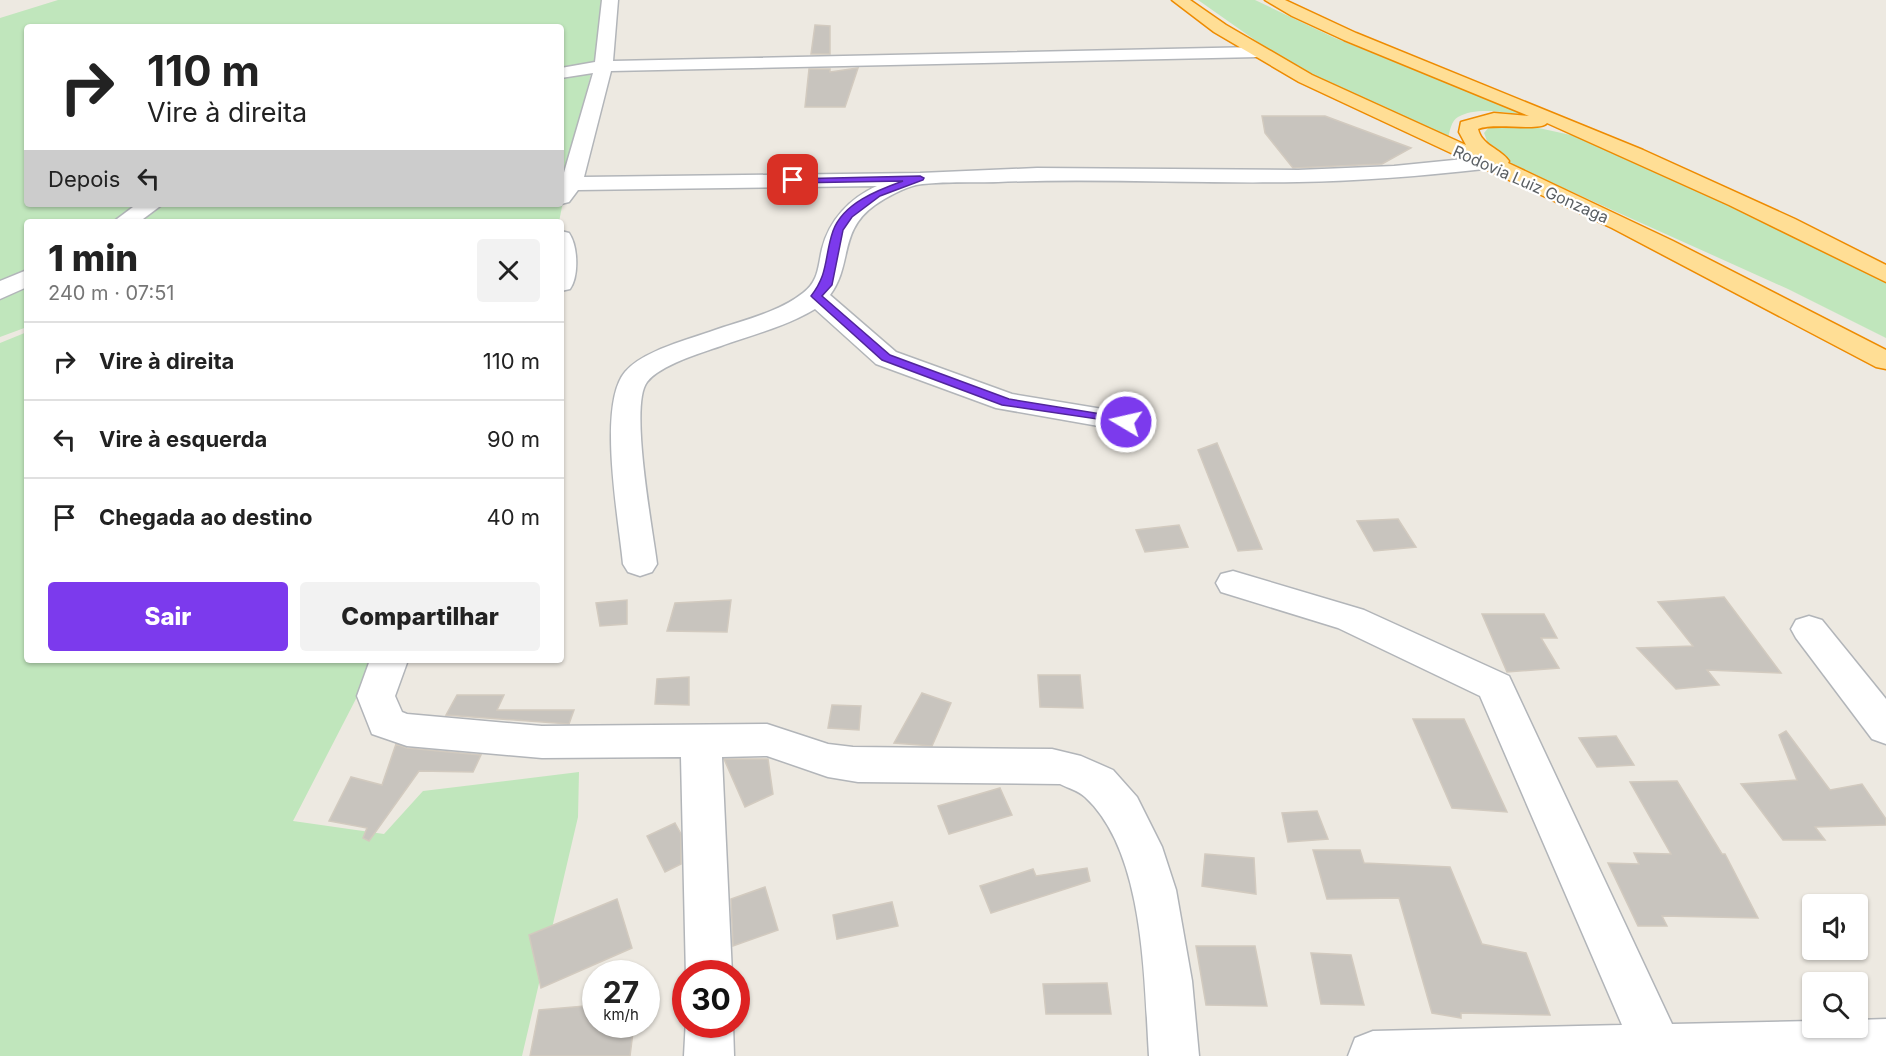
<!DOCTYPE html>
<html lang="pt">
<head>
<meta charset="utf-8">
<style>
  body { margin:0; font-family:Inter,sans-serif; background:#f2f2f2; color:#222; height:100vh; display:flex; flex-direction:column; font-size:22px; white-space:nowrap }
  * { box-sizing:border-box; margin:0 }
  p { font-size:20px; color:#767676 }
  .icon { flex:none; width:33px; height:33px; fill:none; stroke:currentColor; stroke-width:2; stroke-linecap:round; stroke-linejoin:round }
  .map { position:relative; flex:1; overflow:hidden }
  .panel { position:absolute; left:24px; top:219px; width:540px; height:444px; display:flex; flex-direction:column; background:#fff; border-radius:6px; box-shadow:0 2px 4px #0004 }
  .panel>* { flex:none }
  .banner { position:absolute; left:24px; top:24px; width:540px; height:183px; border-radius:6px; box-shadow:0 2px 4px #0004; background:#fff; color:#222; overflow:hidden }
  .buttons { position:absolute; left:1802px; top:894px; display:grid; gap:12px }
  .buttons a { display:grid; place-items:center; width:66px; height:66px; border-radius:6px; background:#fff; box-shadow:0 2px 4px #0004; font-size:30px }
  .speed { position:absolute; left:582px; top:960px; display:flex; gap:12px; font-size:30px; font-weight:700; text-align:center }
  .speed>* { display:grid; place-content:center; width:78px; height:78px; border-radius:50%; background:#fff; box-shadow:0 2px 4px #0004; line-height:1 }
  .speed small { font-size:15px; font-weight:400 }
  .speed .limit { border:9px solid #d22; background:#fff; color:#111 }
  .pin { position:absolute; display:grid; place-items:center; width:51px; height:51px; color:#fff; margin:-26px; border-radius:12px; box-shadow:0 3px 9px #0006 }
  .me { position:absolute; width:66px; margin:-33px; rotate:279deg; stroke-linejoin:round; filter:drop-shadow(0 0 4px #0008) }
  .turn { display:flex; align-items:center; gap:21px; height:126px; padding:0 24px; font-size:27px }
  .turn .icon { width:78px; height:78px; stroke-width:2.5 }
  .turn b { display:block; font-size:42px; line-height:51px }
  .then { display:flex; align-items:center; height:57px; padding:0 24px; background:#0003; gap:12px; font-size:22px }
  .round { display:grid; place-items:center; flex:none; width:63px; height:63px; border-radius:6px; background:#f2f2f2 }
  .summary { display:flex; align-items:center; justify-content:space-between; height:102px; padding:0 24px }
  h1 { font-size:36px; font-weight:800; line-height:45px }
  .action { display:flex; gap:12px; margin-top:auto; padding:12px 24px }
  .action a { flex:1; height:69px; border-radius:6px; background:#7c3aed; color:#fff; font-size:24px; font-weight:800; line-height:69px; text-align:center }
  .action a+a { background:#f2f2f2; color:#222 }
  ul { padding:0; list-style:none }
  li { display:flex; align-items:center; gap:18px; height:78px; padding:0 24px; border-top:2px solid #e0e0e0 }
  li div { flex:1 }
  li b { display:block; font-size:22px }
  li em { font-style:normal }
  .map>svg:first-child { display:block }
  .green { fill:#c0e6bc; fill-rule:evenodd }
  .building { fill:#c8c4be; stroke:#d2cabf; stroke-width:1.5 }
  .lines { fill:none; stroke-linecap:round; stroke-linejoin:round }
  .minor-casing { stroke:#b2b5b9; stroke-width:3 }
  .trunk-casing { stroke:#ee8b00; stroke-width:3 }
  .minor { fill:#fff; fill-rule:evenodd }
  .trunk { fill:#ffde95; fill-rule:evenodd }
  .route { fill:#7c3aed; stroke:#51269a; stroke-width:1.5 }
  .labels { text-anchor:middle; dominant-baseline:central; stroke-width:4.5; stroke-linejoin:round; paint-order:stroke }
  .far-street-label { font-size:16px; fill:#5a5f63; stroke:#fff }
</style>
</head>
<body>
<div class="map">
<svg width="1886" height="1056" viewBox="0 0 1886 1056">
  <rect width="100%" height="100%" fill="#ede9e1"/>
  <!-- green -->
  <g class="green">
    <path d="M 58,0 L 601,0 L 598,47 L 579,120 L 559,222 L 27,222 L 27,327 L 0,337 L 0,18 ZM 27,27 L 561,27 L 561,204 L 27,204 Z"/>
    <path d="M 1198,0 L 1255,0 L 1335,38 L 1527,115 C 1507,113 1477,106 1458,117 C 1451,121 1450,131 1448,138 L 1339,91 L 1282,59 Z"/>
    <polygon points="1490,126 1534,127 1580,137 1685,181 1886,282 1886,338 1788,289 1510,164 1489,146 1484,133"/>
    <polygon points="27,332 27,660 376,660 293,821 384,834 423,791 579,772 578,817 522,1056 0,1056 0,343"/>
  </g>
  <!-- building -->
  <g class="building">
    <polygon points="815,25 830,26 830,54 811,54"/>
    <polygon points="858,68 845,107 805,107 809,69 830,69 830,72"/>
    <polygon points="1262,116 1325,116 1411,148 1382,164 1293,168 1265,133"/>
    <polygon points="1217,443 1262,549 1238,551 1198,450"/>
    <polygon points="1398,519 1416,547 1374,551 1357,521"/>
    <polygon points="1179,525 1188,547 1145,552 1136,530"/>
    <polygon points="1724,597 1781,673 1707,670 1719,685 1676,689 1637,648 1693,646 1658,602"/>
    <polygon points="627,600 627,624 600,626 596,603"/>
    <polygon points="731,600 727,632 667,631 675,603"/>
    <polygon points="1482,614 1544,614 1557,638 1541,638 1559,668 1507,672"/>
    <polygon points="1038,675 1080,675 1083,708 1040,707"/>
    <polygon points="689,677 689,705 655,704 657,679"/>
    <polygon points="922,693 951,703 932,746 894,743"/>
    <polygon points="457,695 504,695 497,710 574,710 569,724 446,715"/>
    <polygon points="832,705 861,706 859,730 828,728"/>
    <polygon points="1413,719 1464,719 1507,812 1452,808"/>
    <polygon points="1786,731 1830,790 1862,784 1886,819 1886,825 1815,827 1825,840 1783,840 1741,784 1797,780 1779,735"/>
    <polygon points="1616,736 1634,765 1597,767 1579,738"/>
    <polygon points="396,744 407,748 481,755 473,772 419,771 369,841 363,838 367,828 329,821 351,777 382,785"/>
    <polygon points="724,759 768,759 773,794 745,807"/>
    <polygon points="1677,781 1722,854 1725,854 1758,918 1662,916 1667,926 1638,926 1608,863 1639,864 1634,853 1671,854 1630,782"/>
    <polygon points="1000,788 1012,815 949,834 938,806"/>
    <polygon points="1317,811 1328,839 1288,842 1282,813"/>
    <polygon points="675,823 681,834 681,864 665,872 647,836"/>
    <polygon points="1313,850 1360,850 1364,863 1450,867 1482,944 1526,953 1550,1015 1461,1013 1461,1018 1432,1013 1399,898 1327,899"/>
    <polygon points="1205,854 1254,858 1256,894 1202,886"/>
    <polygon points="1087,868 1090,881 991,913 980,886 1033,869 1036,876"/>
    <polygon points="765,887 778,930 733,946 731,899"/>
    <polygon points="617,899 632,948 541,988 529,935"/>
    <polygon points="892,902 898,926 837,939 833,915"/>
    <polygon points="1196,946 1255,946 1267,1006 1206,1005"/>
    <polygon points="1311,953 1351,955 1364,1005 1321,1004"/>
    <polygon points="1107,983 1111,1014 1046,1014 1043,984"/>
    <polygon points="596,1005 596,1024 634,1024 630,1056 530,1056 539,1010"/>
  </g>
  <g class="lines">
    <defs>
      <g id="minor">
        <path d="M 602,0 L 618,0 L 613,61 L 1258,47 L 1267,52 L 1258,57 L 611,71 L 584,177 L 920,173 L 1037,168 L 1298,170 L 1394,166 L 1484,157 L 1491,159 L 1494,163 L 1491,167 L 1484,169 C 1422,176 1360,181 1298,182 C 1198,184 1098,178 998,182 C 971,183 942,181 916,185 C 904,188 886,197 875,205 C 838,231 853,264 830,295 L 896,352 L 1012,394 L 1127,413 L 1137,416 L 1142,422 L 1137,428 L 1127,431 L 996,408 L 876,364 L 815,309 C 787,326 752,335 721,346 C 701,353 660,365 647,382 C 629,405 653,531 657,564 L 652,572 L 640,576 L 628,572 L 623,564 C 619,521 597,405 625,372 C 642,351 690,339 715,330 C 744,320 779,312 803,293 C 819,281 818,266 822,249 C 829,220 850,198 877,186 L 578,190 L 569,202 L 561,204 L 561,183 L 593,73 L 561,78 L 561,68 L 595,62 Z"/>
        <polygon points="137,204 163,204 139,222 113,222"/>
        <path d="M 561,231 L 569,233 C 578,246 579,276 570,289 L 561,291 Z"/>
        <polygon points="27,270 27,287 0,299 0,281"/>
        <polygon points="1233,571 1364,610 1509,676 1672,1024 1812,1021 1812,1028 1857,1028 1857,1020 1886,1019 1886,1056 1348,1056 1355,1038 1373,1031 1622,1025 1480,696 1338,628 1221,592 1216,583 1221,574"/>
        <polygon points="1809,616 1822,620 1886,699 1886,744 1872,739 1796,638 1791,629 1796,620"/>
        <path d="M 370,660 L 408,660 L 395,696 L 402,712 L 407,714 L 542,726 L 767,724 L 828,744 L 853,747 L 1052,749 L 1081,756 L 1113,770 L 1137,797 L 1162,847 L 1176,890 L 1192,981 L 1199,1056 L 1149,1056 C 1144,979 1145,852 1085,797 C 1079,791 1068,788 1060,784 L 858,782 L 828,777 L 767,756 L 722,757 L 732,974 L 686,974 L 686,977 L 681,757 L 542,758 L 407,746 L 372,734 L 357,696 Z"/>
        <polygon points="686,1019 686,1024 733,1024 734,1056 684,1056"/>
      </g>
      <path id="trunk" d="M 1172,0 L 1190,0 L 1226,25 L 1312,75 L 1466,145 L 1459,132 L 1461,122 L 1494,113 L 1529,116 L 1344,40 L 1292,16 L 1265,0 L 1285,0 L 1356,33 L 1643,150 L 1795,219 L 1886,265 L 1886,282 L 1729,205 L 1547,123 C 1540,132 1495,122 1478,129 C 1482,146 1500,148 1509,161 L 1508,163 L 1673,241 L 1886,350 L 1886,369 L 1876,367 L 1612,228 L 1299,82 L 1214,32 Z"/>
    </defs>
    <!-- minor casing -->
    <use href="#minor" class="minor-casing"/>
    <!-- trunk casing -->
    <use href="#trunk" class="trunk-casing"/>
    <!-- minor -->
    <use href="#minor" class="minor"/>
    <!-- trunk -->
    <use href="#trunk" class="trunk"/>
  </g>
  <!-- route -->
  <path class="route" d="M 920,176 L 924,178 L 923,180 L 880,196 L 852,217 L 843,230 L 832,285 L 822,296 L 890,355 L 1009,399 L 1126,418 L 1131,419 L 1131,424 L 1002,405 L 882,360 L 813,298 L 811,296 C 829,273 824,257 833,231 C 843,203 878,190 903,181 L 793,183 L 790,182 L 790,179 Z"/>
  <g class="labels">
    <!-- far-street labels -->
    <g class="far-street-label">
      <text transform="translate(1531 184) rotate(24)">Rodovia Luiz Gonzaga</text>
    </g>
  </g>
</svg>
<div class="buttons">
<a><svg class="icon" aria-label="sound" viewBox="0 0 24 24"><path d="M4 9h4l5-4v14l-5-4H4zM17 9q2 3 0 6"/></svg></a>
<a><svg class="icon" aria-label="search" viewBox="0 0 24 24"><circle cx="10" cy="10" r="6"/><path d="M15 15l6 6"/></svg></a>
</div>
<div class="speed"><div>27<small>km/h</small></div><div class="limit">30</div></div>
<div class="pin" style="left:793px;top:180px;background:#d93025"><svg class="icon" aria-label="arrive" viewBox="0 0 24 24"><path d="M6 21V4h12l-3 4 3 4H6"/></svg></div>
<svg class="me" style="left:1126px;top:422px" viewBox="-20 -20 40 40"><circle r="17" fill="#7c3aed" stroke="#fff" stroke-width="3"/><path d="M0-11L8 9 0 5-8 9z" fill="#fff"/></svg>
<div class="banner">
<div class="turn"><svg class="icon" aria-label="right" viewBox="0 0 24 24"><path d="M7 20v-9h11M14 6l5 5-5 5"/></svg><div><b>110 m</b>Vire à direita</div></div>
<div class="then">Depois<svg class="icon" aria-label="left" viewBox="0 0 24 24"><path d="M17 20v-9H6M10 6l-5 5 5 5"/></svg></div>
</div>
<section class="panel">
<div class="summary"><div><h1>1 min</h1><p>240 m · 07:51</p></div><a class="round"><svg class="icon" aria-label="close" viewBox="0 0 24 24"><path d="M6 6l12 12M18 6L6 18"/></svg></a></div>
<ul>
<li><svg class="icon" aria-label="right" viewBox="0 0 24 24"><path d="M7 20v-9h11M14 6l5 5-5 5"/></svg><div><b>Vire à direita</b></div><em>110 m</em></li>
<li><svg class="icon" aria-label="left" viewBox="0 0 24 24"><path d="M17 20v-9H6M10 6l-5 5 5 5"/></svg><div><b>Vire à esquerda</b></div><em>90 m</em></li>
<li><svg class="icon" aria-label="arrive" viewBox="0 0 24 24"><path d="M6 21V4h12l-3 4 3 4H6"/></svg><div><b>Chegada ao destino</b></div><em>40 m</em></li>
</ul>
<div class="action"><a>Sair</a><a>Compartilhar</a></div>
</section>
</div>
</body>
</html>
